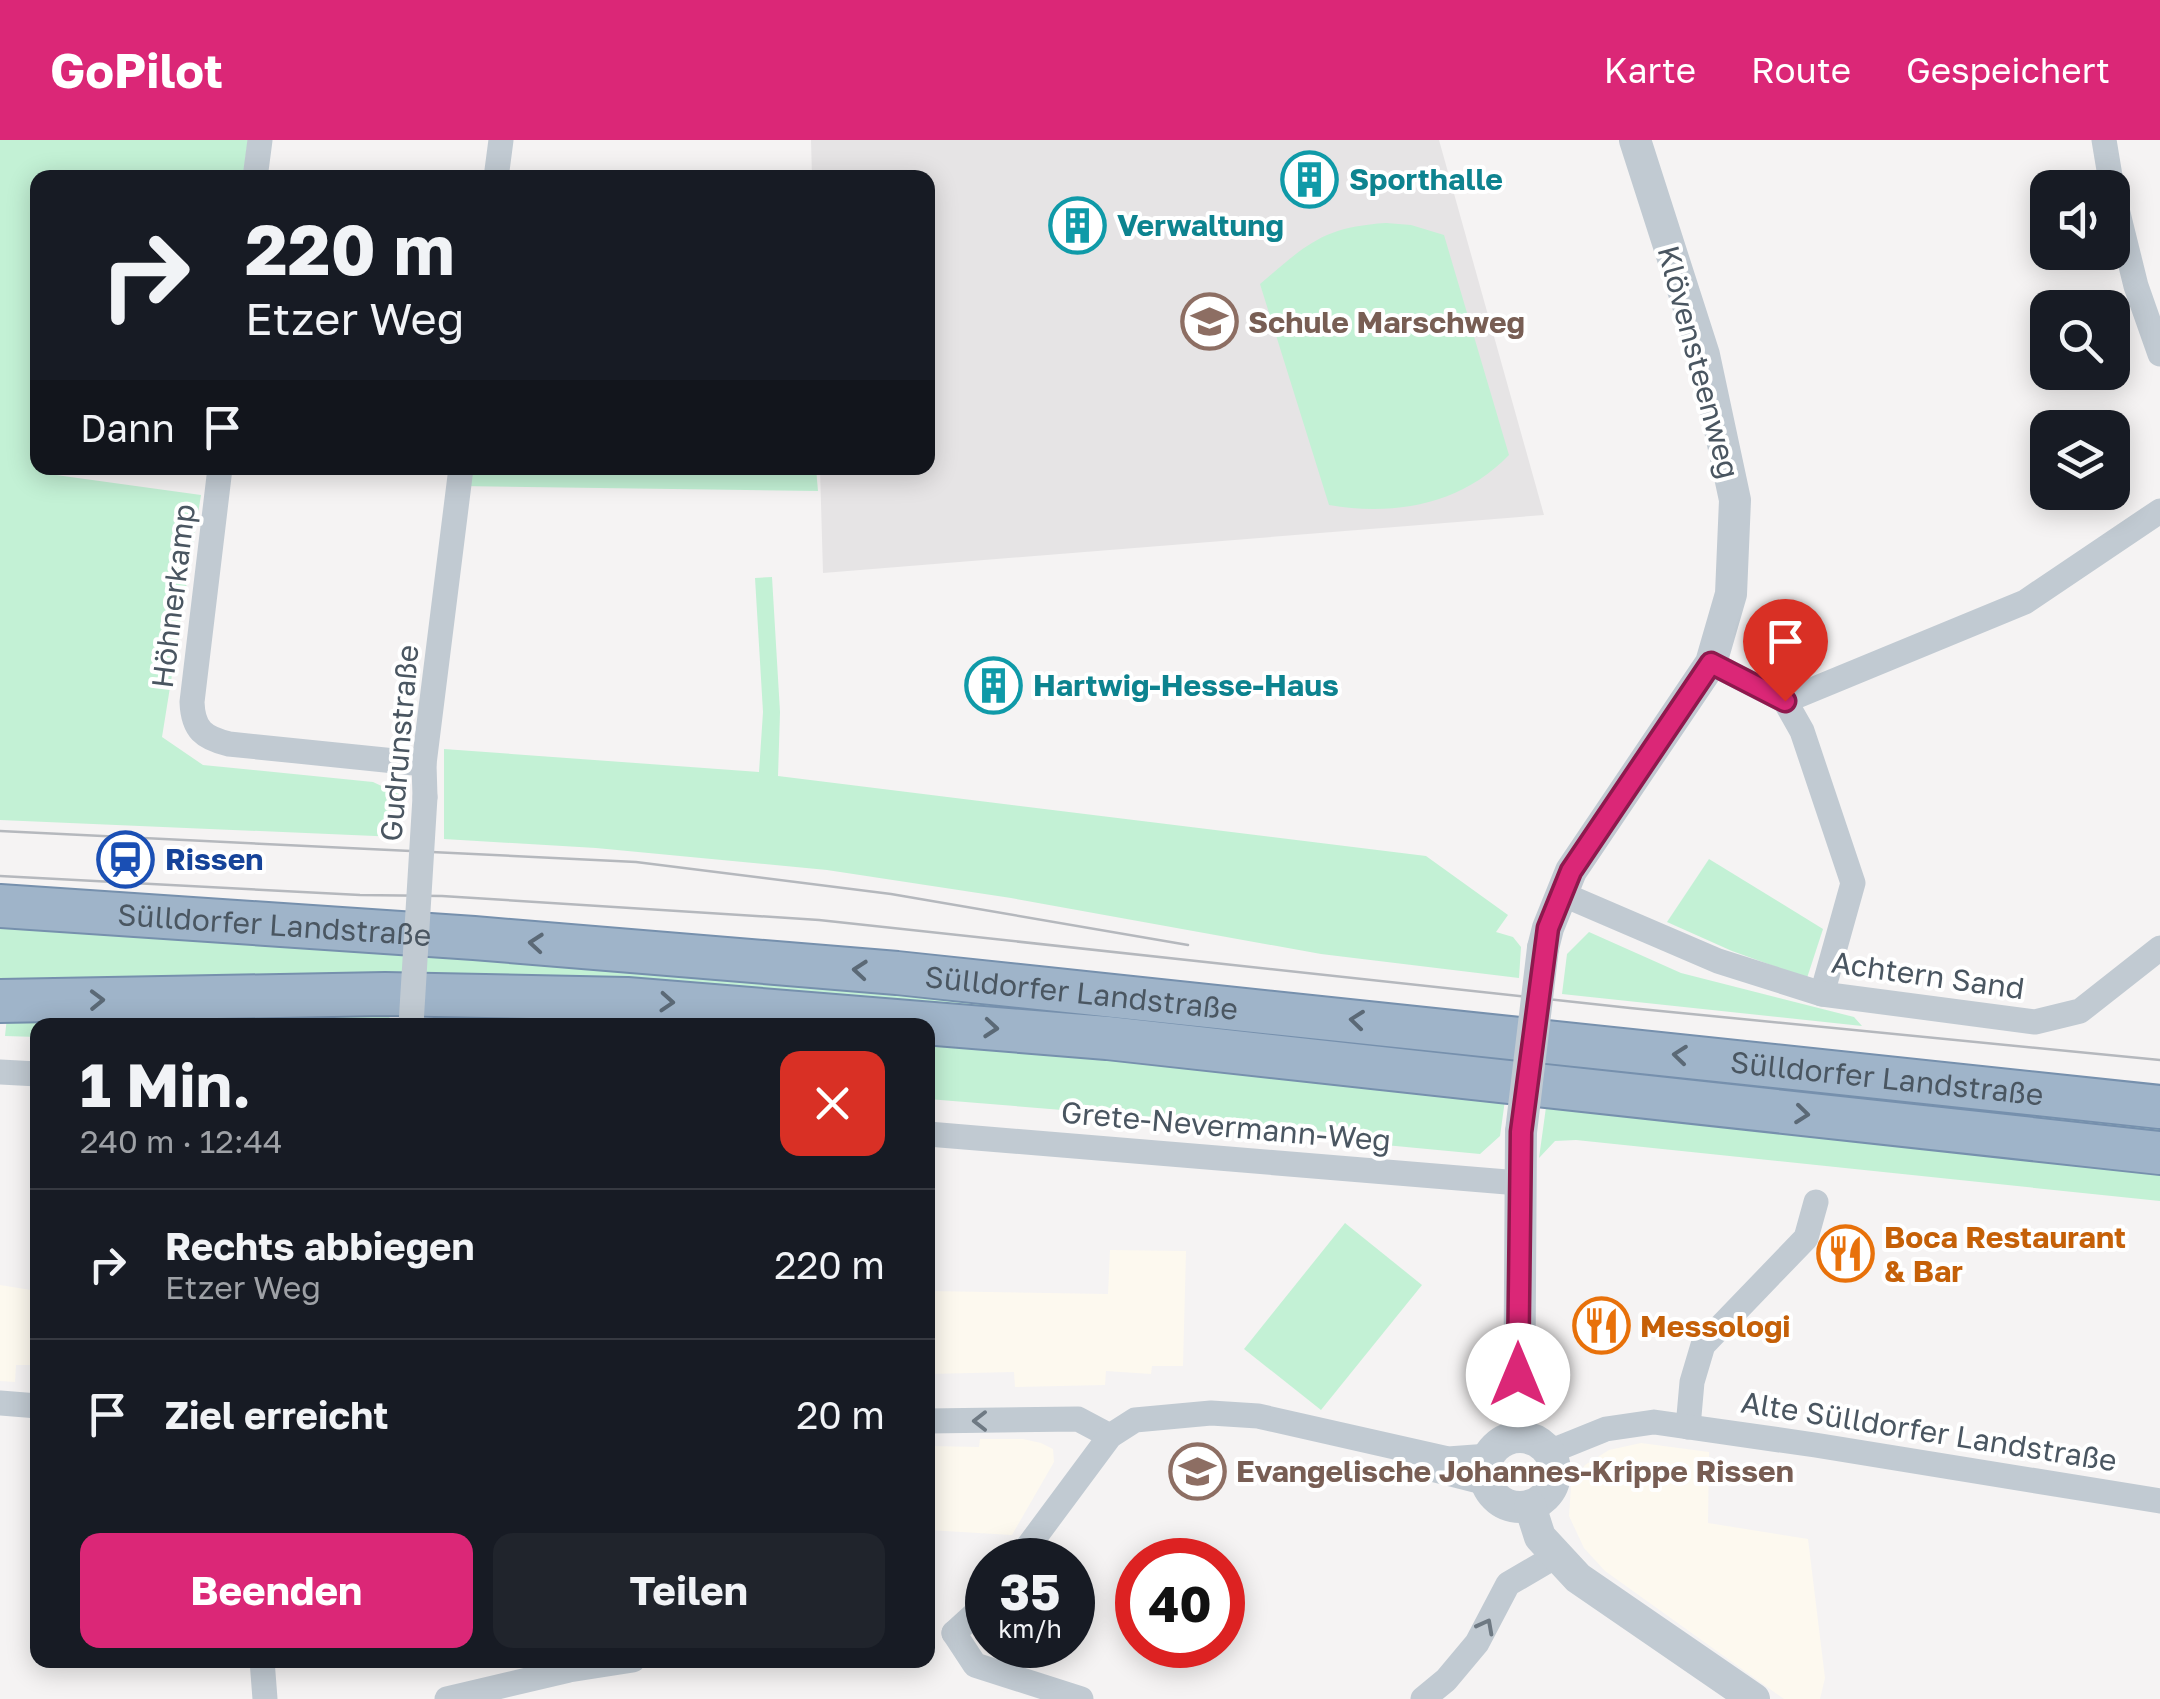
<!DOCTYPE html>
<html lang="de">
<head>
<meta charset="utf-8">
<style>
  body { margin:0; font-family:"Golos Text",sans-serif; background:#20242c; color:#f1f3f6; height:100vh; display:flex; flex-direction:column; font-size:38px; white-space:nowrap }
  * { box-sizing:border-box; margin:0 }
  p { font-size:32px; color:#9ea1a6 }
  .icon { flex:none; width:55px; height:55px; fill:none; stroke:currentColor; stroke-width:2; stroke-linecap:round; stroke-linejoin:round }
  .map { position:relative; flex:1; overflow:hidden }
  .details { position:absolute; left:30px; top:878px; width:905px; height:650px; display:flex; flex-direction:column; background:#171b24; border-radius:20px; box-shadow:0 5px 25px #0003 }
  .details>* { flex:none }
  .banner { position:absolute; left:30px; top:30px; width:905px; height:305px; border-radius:20px; box-shadow:0 5px 25px #0003; background:#171b24; color:#f1f3f6; overflow:hidden }
  .tools { position:absolute; left:2030px; top:30px; display:grid; gap:20px }
  .tools a { display:grid; place-items:center; width:100px; height:100px; border-radius:20px; background:#171b24; box-shadow:0 5px 25px #0003; font-size:50px }
  .speed { position:absolute; left:965px; top:1398px; display:flex; gap:20px; font-size:50px; font-weight:700; text-align:center }
  .speed>* { display:grid; place-content:center; width:130px; height:130px; border-radius:50%; background:#171b24; box-shadow:0 5px 25px #0003; line-height:1 }
  .speed small { font-size:25px; font-weight:400 }
  .speed .limit { border:15px solid #d22; background:#fff; color:#111 }
  .pin { position:absolute; display:grid; place-items:center; width:85px; height:85px; color:#fff; margin:-102px -42px; border-radius:50% 50% 50% 0; rotate:-45deg; box-shadow:0 0 10px #0007 }
  .pin .icon { rotate:45deg }
  .me { position:absolute; width:110px; margin:-55px; rotate:0deg; stroke-linejoin:round; filter:drop-shadow(0 0 8px #0008) }
  .turn { display:flex; align-items:center; gap:35px; height:210px; padding:0 50px; font-size:45px }
  .turn .icon { width:130px; height:130px; stroke-width:2.5 }
  .turn b { display:block; font-size:70px; line-height:85px }
  .then { display:flex; align-items:center; height:95px; padding:0 50px; background:#0003; gap:20px; font-size:38px }
  .round { display:grid; place-items:center; flex:none; width:105px; height:105px; border-radius:20px; background:#20242c }
  .headline { display:flex; align-items:center; justify-content:space-between; height:170px; padding:0 50px }
  h1 { font-size:60px; font-weight:700; line-height:75px }
  .action { display:flex; gap:20px; margin-top:auto; padding:20px 50px }
  .action a { flex:1; height:115px; border-radius:20px; background:#db2777; color:#fff; font-size:40px; font-weight:700; line-height:115px; text-align:center }
  .action a+a { background:#20242c; color:#f1f3f6 }
  ul { padding:0; list-style:none }
  li { display:flex; align-items:center; gap:30px; height:150px; padding:0 50px; border-top:2px solid #363941 }
  li div { flex:1 }
  li b { display:block; font-size:38px }
  li em { font-style:normal }
  header { display:flex; align-items:center; gap:60px; box-sizing:border-box; height:140px; padding:0 50px; background:#db2777; color:#fff }
  header strong { font-size:48px }
  nav { display:flex; gap:55px; margin-inline-start:auto; font-size:35px }
  .map>svg:first-child { display:block }
  .commercial { fill:#fdf9ef }
  .education { fill:#e6e4e5 }
  .green { fill:#c3f1d5 }
  .lines { fill:none; stroke-linecap:round; stroke-linejoin:round }
  .trunk-casing { stroke:#7690ad; stroke-width:46 }
  .minor { stroke:#c1cad2; stroke-width:25 }
  .tertiary { stroke:#c1cad2; stroke-width:32 }
  .trunk { stroke:#9fb4c9; stroke-width:42 }
  .tram { stroke:#b5b8bd; stroke-width:2.5 }
  .minor-bridge { stroke:#c1cad2; stroke-width:25 }
  .tertiary-bridge { stroke:#c1cad2; stroke-width:32 }
  .oneway { stroke:#5b6976 }
  .oneway2 { stroke:#6e7983 }
  .route-casing { stroke:#8e194d; stroke-width:25 }
  .route { stroke:#db2777; stroke-width:18 }
  .labels { text-anchor:middle; dominant-baseline:central; stroke-width:8; stroke-linejoin:round; paint-order:stroke }
  .culture-label { font-size:30px; font-weight:bold; fill:#0d838f; stroke:#fff; text-anchor:start }
  .education-label { font-size:30px; font-weight:bold; fill:#785e54; stroke:#fff; text-anchor:start }
  .street-label { font-size:30px; fill:#4a5661; stroke:#fff }
  .transit-label { font-size:30px; font-weight:bold; fill:#164399; stroke:#fff; text-anchor:start }
  .food-label { font-size:30px; font-weight:bold; fill:#c56008; stroke:#fff; text-anchor:start }
</style>
</head>
<body>
<header>
<strong>GoPilot</strong>
<nav><a>Karte</a><a>Route</a><a>Gespeichert</a></nav>
</header>
<div class="map">
<svg width="2160" height="1559" viewBox="0 0 2160 1559">
  <rect width="100%" height="100%" fill="#f5f3f3"/>
  <!-- commercial -->
  <g class="commercial">
    <polygon points="1110,1110 1186,1111 1183,1226 1152,1226 1151,1234 1106,1231 1105,1245 1015,1247 1014,1232 928,1234 928,1151 1108,1154"/>
    <polygon points="0,1145 37,1151 37,1225 16,1225 15,1242 0,1241"/>
    <polygon points="980,1299 1023,1299 1041,1303 1053,1309 1054,1322 1012,1395 928,1390 928,1306 979,1307"/>
    <polygon points="1641,1303 1709,1312 1708,1383 1808,1399 1825,1538 1820,1559 1784,1559 1605,1431 1584,1408 1569,1376 1571,1346 1585,1325 1609,1310"/>
  </g>
  <!-- education -->
  <polygon class="education" points="811,0 1439,0 1544,375 823,433 820,328 928,328 928,38 812,37"/>
  <!-- green -->
  <g class="green">
    <polygon points="0,0 248,0 243,37 38,38 38,328 56,328 56,335 201,355 162,597 203,625 373,642 403,656 398,697 0,680"/>
    <path d="M 1386,83 L 1411,85 L 1444,95 L 1509,315 C 1461,365 1394,376 1329,365 L 1260,144 C 1307,104 1323,87 1386,83 Z"/>
    <polygon points="461,328 816,328 818,351 458,346"/>
    <polygon points="772,437 780,572 778,636 1426,716 1508,775 1496,792 1513,797 1521,807 1519,838 1321,814 1011,758 827,730 596,708 444,699 444,609 759,632 763,572 755,438"/>
    <polygon points="1709,719 1823,789 1807,838 1732,811 1667,782"/>
    <polygon points="0,780 723,834 1510,916 1509,930 1379,917 0,848"/>
    <polygon points="1589,792 1681,833 1854,877 1862,886 1562,854 1567,814"/>
    <polygon points="390,870 389,885 38,885 37,897 5,896 7,877"/>
    <polygon points="433,878 578,878 679,885 432,885"/>
    <polygon points="928,903 967,906 1505,960 1500,996 1480,1014 1311,998 1283,988 928,959"/>
    <polygon points="1551,918 2160,984 2160,999 1550,933"/>
    <polygon points="1547,960 2160,1033 2160,1061 1576,1000 1555,1001 1539,1018"/>
    <polygon points="1345,1083 1422,1145 1321,1270 1244,1209"/>
  </g>
  <g class="lines">
    <defs>
      <g id="trunk">
        <path id="s1" d="M 0,766 L 474,798 L 897,833 L 2160,967"/>
        <polyline points="0,861 385,854 627,859 1107,898 2160,1013"/>
      </g>
    </defs>
    <!-- trunk casing -->
    <use href="#trunk" class="trunk-casing"/>
    <!-- minor -->
    <g class="minor">
      <polyline points="2104,0 2112,48"/>
      <polyline points="255,38 260,0"/>
      <polyline points="496,38 501,0"/>
      <polyline points="2112,49 2136,146 2160,214"/>
      <path d="M 220,328 L 192,562 C 193,590 204,598 229,604 L 424,624"/>
      <polyline points="1711,523 1785,561 1802,591 1853,743 1822,854"/>
      <polyline points="1785,561 2025,462 2160,371"/>
      <polyline points="425,657 424,624 461,328"/>
      <polyline points="1562,754 1718,821 1822,854 2035,882 2080,871 2160,808"/>
      <polyline points="0,932 38,934"/>
      <polyline points="928,994 1519,1043"/>
      <polyline points="0,1263 38,1266"/>
      <polyline points="928,1281 1078,1279 1110,1296"/>
      <polyline points="1688,1287 1692,1242 1703,1205 1806,1098 1816,1062"/>
      <polyline points="1549,1312 1606,1289 1654,1282 1815,1305 2160,1361"/>
      <polyline points="1427,1328 1486,1343"/>
      <polyline points="1018,1420 1110,1296 1135,1280 1211,1273 1258,1276 1448,1319 1489,1316"/>
      <polyline points="954,1493 975,1525 1081,1559"/>
      <polyline points="954,1493 988,1462"/>
      <polyline points="262,1520 265,1559"/>
      <polyline points="447,1559 569,1530 633,1520"/>
      <polyline points="1423,1559 1446,1540 1477,1503 1508,1444 1556,1416"/>
    </g>
    <!-- tertiary -->
    <g class="tertiary">
      <polyline points="1543,808 1548,788 1571,731 1711,523 1731,454 1735,360 1704,215 1635,0"/>
      <circle cx="1520" cy="1332" r="35"/>
      <polyline points="1519,1297 1521,992"/>
      <polyline points="1530,1366 1540,1397 1578,1438 1754,1559"/>
    </g>
    <!-- trunk -->
    <use href="#trunk" class="trunk"/>
    <!-- tram -->
    <g class="tram">
      <polyline points="0,691 636,722 891,754 1188,805"/>
      <polyline points="0,736 360,755 442,756 819,780 1630,868 2160,920"/>
    </g>
    <!-- minor-bridge -->
    <polyline class="minor-bridge" points="411,885 425,657"/>
    <!-- tertiary-bridge -->
    <polyline class="tertiary-bridge" points="1521,992 1543,808"/>
  </g>
  <!-- one-way arrows -->
  <defs><path id="oneway-chevron" d="M-2-3.5L2.5 0L-2 3.5" fill="none" stroke-width="1.6" stroke-linecap="round" stroke-linejoin="round" transform="scale(2.5)"/></defs>
  <g class="oneway">
    <use href="#oneway-chevron" transform="translate(536 803) rotate(-175)"/>
    <use href="#oneway-chevron" transform="translate(860 830) rotate(-175)"/>
    <use href="#oneway-chevron" transform="translate(97 860) rotate(-1)"/>
    <use href="#oneway-chevron" transform="translate(667 862) rotate(4)"/>
    <use href="#oneway-chevron" transform="translate(1357 880) rotate(-174)"/>
    <use href="#oneway-chevron" transform="translate(991 888) rotate(5)"/>
    <use href="#oneway-chevron" transform="translate(1680 915) rotate(-174)"/>
    <use href="#oneway-chevron" transform="translate(1802 974) rotate(6)"/>
  </g>
  <g class="oneway2">
    <use href="#oneway-chevron" transform="translate(980 1281) rotate(180)"/>
    <use href="#oneway-chevron" transform="translate(1486 1486) rotate(-62)"/>
  </g>
  <g class="lines">
    <defs>
      <polyline id="route" points="1518,1235 1521,992 1548,788 1571,731 1711,523 1785,561"/>
    </defs>
    <!-- route casing -->
    <use href="#route" class="route-casing"/>
    <!-- route -->
    <use href="#route" class="route"/>
  </g>
  <!-- icons -->
  <defs>
    <symbol id="building-ring" viewBox="-11 -11 22 22"><circle r="9.5" fill="#fff" stroke="#0f9aa8" stroke-width="1.5"/><path d="M-4-6H4V6H1V3H-1V6H-4ZM-2.5-4.3h1.7v1.8h-1.7ZM.8-4.3h1.7v1.8H.8ZM-2.5-1h1.7V.8h-1.7ZM.8-1h1.7V.8H.8Z" fill="#0f9aa8"/></symbol>
    <symbol id="school-ring" viewBox="-11 -11 22 22"><circle r="9.5" fill="#fff" stroke="#8d6e63" stroke-width="1.5"/><path d="M0-5L7-2L0 1L-7-2ZM-4 1L0 2.5L4 1V4Q0 6-4 4Z" fill="#8d6e63"/></symbol>
    <symbol id="station-ring" viewBox="-11 -11 22 22"><circle r="9.5" fill="#fff" stroke="#1a4fb4" stroke-width="1.5"/><path d="M-3-6H3Q5-6 5-4V2Q5 4 3 4L4.5 6H3L1.5 4h-3L-3 6H-4.5L-3 4Q-5 4-5 2V-4Q-5-6-3-6ZM-3.5-4v3h7v-3ZM-3.5 1v1.5H-2V1ZM2 1v1.5H3.5V1Z" fill="#1a4fb4"/></symbol>
    <symbol id="restaurant-ring" viewBox="-11 -11 22 22"><circle r="9.5" fill="#fff" stroke="#e8710a" stroke-width="1.5"/><path d="M-5-6h1v4h1v-4h1v4h1v-4h1v5L-1.5 .5V6h-2V.5L-5-1ZM5-6V6H3V1.5H1.5Q1.5-4 5-6Z" fill="#e8710a"/></symbol>
  </defs>
  <g fill-rule="evenodd">
    <use href="#building-ring" x="1278" y="8" width="63" height="63"/>
    <use href="#building-ring" x="1046" y="54" width="63" height="63"/>
    <use href="#school-ring" x="1178" y="150" width="63" height="63"/>
    <use href="#building-ring" x="962" y="514" width="63" height="63"/>
    <use href="#station-ring" x="94" y="688" width="63" height="63"/>
    <use href="#restaurant-ring" x="1814" y="1082" width="63" height="63"/>
    <use href="#restaurant-ring" x="1570" y="1154" width="63" height="63"/>
    <use href="#school-ring" x="1166" y="1300" width="63" height="63"/>
  </g>
  <g class="labels">
    <!-- culture labels -->
    <g class="culture-label">
      <text x="1349" y="39">Sporthalle</text>
      <text x="1117" y="85">Verwaltung</text>
      <text x="1033" y="545">Hartwig-Hesse-Haus</text>
    </g>
    <!-- education labels -->
    <g class="education-label">
      <text x="1248" y="182">Schule Marschweg</text>
      <text x="1236" y="1331">Evangelische Johannes-Krippe Rissen</text>
    </g>
    <!-- street labels -->
    <g class="street-label">
      <text transform="translate(1699 222) rotate(75)">Klövensteenweg</text>
      <text transform="translate(173 456) rotate(-83)">Höhnerkamp</text>
      <text transform="translate(399 603) rotate(-85)">Gudrunstraße</text>
      <text stroke="none"><textPath href="#s1" startOffset="275">Sülldorfer Landstraße</textPath></text>
      <text transform="translate(1928 835) rotate(8)">Achtern Sand</text>
      <text stroke="none"><textPath href="#s1" startOffset="1085">Sülldorfer Landstraße</textPath></text>
      <text stroke="none"><textPath href="#s1" startOffset="1895">Sülldorfer Landstraße</textPath></text>
      <text transform="translate(1226 986) rotate(5)">Grete-Nevermann-Weg</text>
      <text transform="translate(1929 1291) rotate(9)">Alte Sülldorfer Landstraße</text>
    </g>
    <!-- transit labels -->
    <g class="transit-label">
      <text x="165" y="719">Rissen</text>
    </g>
    <!-- food labels -->
    <g class="food-label">
      <text x="1884" y="1097">Boca Restaurant<tspan x="1884" dy="34">&amp; Bar</tspan></text>
      <text x="1640" y="1186">Messologi</text>
    </g>
  </g>
</svg>
<div class="tools">
<a><svg class="icon" aria-label="sound" viewBox="0 0 24 24"><path d="M4 9h4l5-4v14l-5-4H4zM17 9q2 3 0 6"/></svg></a>
<a><svg class="icon" aria-label="search" viewBox="0 0 24 24"><circle cx="10" cy="10" r="6"/><path d="M15 15l6 6"/></svg></a>
<a><svg class="icon" aria-label="layers" viewBox="0 0 24 24"><path d="M12 4l9 5-9 5-9-5zM3 14l9 5 9-5"/></svg></a>
</div>
<div class="speed"><div>35<small>km/h</small></div><div class="limit">40</div></div>
<div class="pin" style="left:1785px;top:561px;background:#d93025"><svg class="icon" aria-label="arrive" viewBox="0 0 24 24"><path d="M6 21V4h12l-3 4 3 4H6"/></svg></div>
<svg class="me" style="left:1518px;top:1235px" viewBox="-20 -20 40 40"><circle r="19" fill="#fff"/><path d="M0-13L10 11 0 6-10 11z" fill="#db2777"/></svg>
<div class="banner">
<div class="turn"><svg class="icon" aria-label="right" viewBox="0 0 24 24"><path d="M7 20v-9h11M14 6l5 5-5 5"/></svg><div><b>220 m</b>Etzer Weg</div></div>
<div class="then">Dann<svg class="icon" aria-label="arrive" viewBox="0 0 24 24"><path d="M6 21V4h12l-3 4 3 4H6"/></svg></div>
</div>
<section class="details">
<div class="headline"><div><h1>1 Min.</h1><p>240 m · 12:44</p></div><a class="round" style="background:#d93025;color:#fff"><svg class="icon" aria-label="close" viewBox="0 0 24 24"><path d="M6 6l12 12M18 6L6 18"/></svg></a></div>
<ul>
<li><svg class="icon" aria-label="right" viewBox="0 0 24 24"><path d="M7 20v-9h11M14 6l5 5-5 5"/></svg><div><b>Rechts abbiegen</b><p>Etzer Weg</p></div><em>220 m</em></li>
<li><svg class="icon" aria-label="arrive" viewBox="0 0 24 24"><path d="M6 21V4h12l-3 4 3 4H6"/></svg><div><b>Ziel erreicht</b></div><em>20 m</em></li>
</ul>
<div class="action"><a>Beenden</a><a>Teilen</a></div>
</section>
</div>
</body>
</html>
